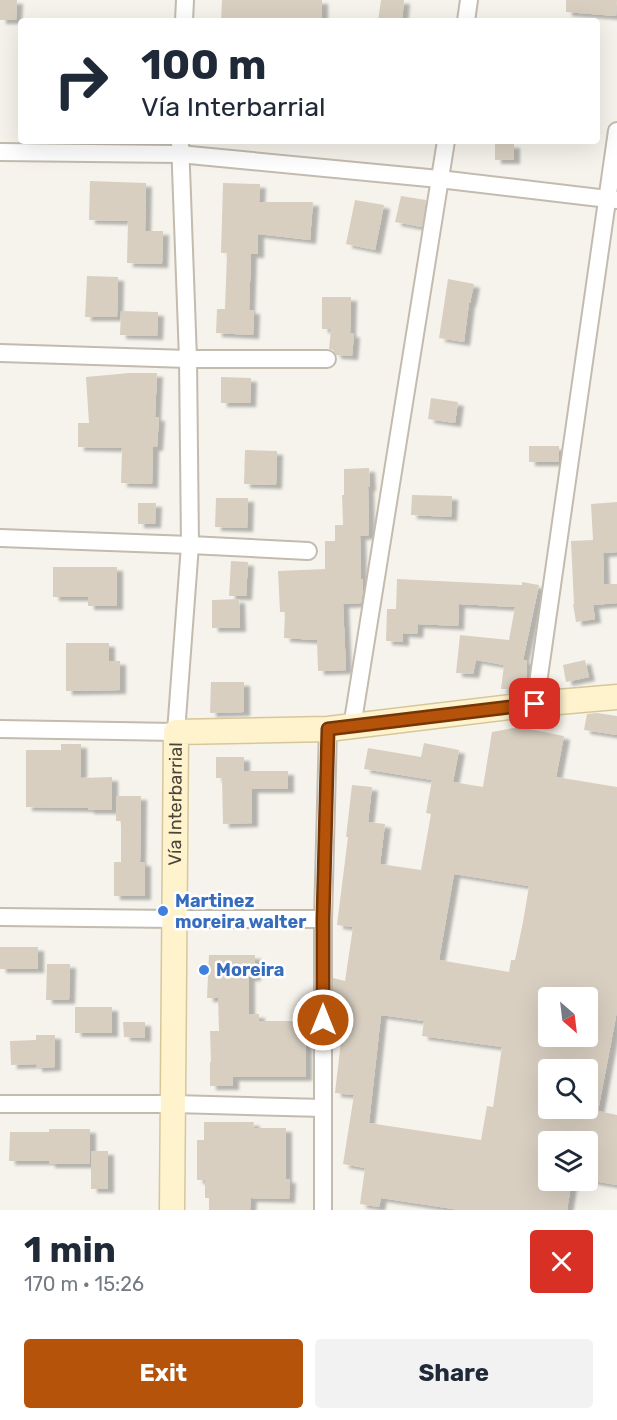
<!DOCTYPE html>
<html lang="en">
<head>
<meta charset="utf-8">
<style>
  body { margin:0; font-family:Rubik,sans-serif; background:#f2f2f3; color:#1f2937; height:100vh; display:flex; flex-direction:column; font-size:22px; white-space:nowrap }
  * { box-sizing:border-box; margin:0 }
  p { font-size:20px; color:#747a83 }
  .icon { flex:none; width:33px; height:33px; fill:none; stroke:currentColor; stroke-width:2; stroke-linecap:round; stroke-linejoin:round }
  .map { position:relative; height:1210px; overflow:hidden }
  .drawer { display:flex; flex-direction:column; background:#fff; flex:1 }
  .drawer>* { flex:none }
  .banner { position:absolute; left:18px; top:18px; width:582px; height:126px; border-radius:6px; box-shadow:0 6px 24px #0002; background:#fff; color:#1f2937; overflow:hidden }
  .needle { width:39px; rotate:152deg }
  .controls { position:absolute; left:538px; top:987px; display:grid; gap:12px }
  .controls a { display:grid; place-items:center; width:60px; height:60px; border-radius:6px; background:#fff; box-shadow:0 6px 24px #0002; font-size:30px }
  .pin { position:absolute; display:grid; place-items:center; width:51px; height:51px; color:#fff; margin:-26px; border-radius:12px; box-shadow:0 3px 9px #0006 }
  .me { position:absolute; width:66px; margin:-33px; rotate:0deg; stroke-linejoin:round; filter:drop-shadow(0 0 4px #0008) }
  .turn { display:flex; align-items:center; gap:21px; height:126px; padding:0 24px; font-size:27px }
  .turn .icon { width:78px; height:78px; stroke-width:2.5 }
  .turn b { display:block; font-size:42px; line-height:51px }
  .round { display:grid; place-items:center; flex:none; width:63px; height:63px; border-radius:6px; background:#f2f2f3 }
  .overview { display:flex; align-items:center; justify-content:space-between; height:102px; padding:0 24px }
  h1 { font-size:36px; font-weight:700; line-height:45px }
  .action { display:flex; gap:12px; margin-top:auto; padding:12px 24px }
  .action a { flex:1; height:69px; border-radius:6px; background:#b45309; color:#fff; font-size:24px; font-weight:700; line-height:69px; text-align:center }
  .action a+a { background:#f2f2f3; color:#1f2937 }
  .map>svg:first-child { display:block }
  .building { fill:#d8cfc1; fill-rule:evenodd; filter:url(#shadow) }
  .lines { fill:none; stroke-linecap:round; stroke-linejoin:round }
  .street-casing { stroke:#c2bbae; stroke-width:20 }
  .secondary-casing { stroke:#d6c79b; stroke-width:27 }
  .street { stroke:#fff; stroke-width:16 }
  .secondary { stroke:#fff3cd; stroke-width:24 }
  .route-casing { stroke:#753606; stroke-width:15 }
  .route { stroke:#b45309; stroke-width:10 }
  .shop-dot { fill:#3f7fe0; stroke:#fff; stroke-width:2 }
  .labels { text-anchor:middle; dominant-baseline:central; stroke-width:5; stroke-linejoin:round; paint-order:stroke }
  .street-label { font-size:18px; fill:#4b4439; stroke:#fff }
  .shop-label { font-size:18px; font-weight:bold; fill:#366cbe; stroke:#fff; text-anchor:start }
</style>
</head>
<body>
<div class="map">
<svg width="617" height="1210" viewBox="0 0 617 1210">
  <defs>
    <filter id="shadow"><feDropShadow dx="6" dy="4" stdDeviation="1.5" flood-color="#0004"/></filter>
  </defs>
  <rect width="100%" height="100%" fill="#f6f3ec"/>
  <!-- building -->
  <g class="building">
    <polygon points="0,0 17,0 16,20 0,20"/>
    <polygon points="222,0 322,0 322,21 221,21"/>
    <polygon points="381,0 404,0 402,21 378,21"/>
    <polygon points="566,0 617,0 616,16 566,12"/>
    <rect x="495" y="144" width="19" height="16"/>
    <polygon points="90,181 146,183 145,231 163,231 162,264 127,263 128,221 89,220"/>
    <polygon points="223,183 260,184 259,202 313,202 310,240 258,234 258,254 251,254 249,310 254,310 253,335 216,333 217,309 225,309 227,253 221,253"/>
    <polygon points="401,196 426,200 422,227 395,222"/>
    <polygon points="355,200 384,205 375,250 346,244"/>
    <polygon points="87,276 118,277 117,317 85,317"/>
    <polygon points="448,279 474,284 470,303 469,303 464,342 439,338"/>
    <polygon points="322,297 351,297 350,333 354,334 352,356 336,355 333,350 329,349 331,329 322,329"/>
    <polygon points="121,311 158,312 157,336 120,335"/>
    <polygon points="129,373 157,373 155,417 159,417 157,447 153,447 152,484 121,483 122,448 78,447 78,423 89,423 86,377"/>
    <polygon points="221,377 251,378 250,403 221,403"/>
    <polygon points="431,398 458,402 455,423 428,419"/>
    <rect x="529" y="446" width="30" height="16"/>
    <polygon points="245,450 277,451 276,485 244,484"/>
    <polygon points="369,468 370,487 368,487 369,535 360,536 361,579 363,579 363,589 361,603 343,604 346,670 318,671 317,640 284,638 285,612 280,612 278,571 325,569 325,541 335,541 335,525 343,525 342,495 344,495 344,469"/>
    <polygon points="412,495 452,496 451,517 411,515"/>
    <polygon points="216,498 248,498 247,528 215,527"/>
    <polygon points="617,502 617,552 603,553 604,584 617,584 617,603 593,605 595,619 576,622 573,604 574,604 571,541 593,540 591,504"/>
    <polygon points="138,503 156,503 155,524 138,524"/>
    <polygon points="231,561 248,562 246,596 229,596"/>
    <polygon points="53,567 117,567 117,606 88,606 88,597 53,597"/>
    <polygon points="397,579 522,585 522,582 539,585 523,660 527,660 526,690 501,689 504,665 476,660 473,674 456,673 460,635 509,640 515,607 459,604 458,626 418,624 417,634 403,633 403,642 386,641 387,609 396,609"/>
    <polygon points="239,599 240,628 212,628 212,600"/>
    <polygon points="66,643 109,643 109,661 120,661 120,690 66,691"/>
    <polygon points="585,660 589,677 566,682 563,665"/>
    <polygon points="211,682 244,682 244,712 210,713"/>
    <polygon points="597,713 617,716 617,735 584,730 587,714"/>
    <path d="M 519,727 L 564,736 L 556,777 L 617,787 L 617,1011 L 598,1111 L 617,1115 L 617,1185 L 588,1180 L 588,1142 L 549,1134 L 549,1180 L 572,1180 L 567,1210 L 460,1210 L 381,1198 L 379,1207 L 360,1204 L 365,1168 L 343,1164 L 354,1095 L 335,1093 L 342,1032 L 338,1031 L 342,997 L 333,996 L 333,978 L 345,981 L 353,927 L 337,925 L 348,837 L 346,837 L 352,785 L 372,787 L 368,822 L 385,824 L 380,864 L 421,870 L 431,814 L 426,813 L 432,780 L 364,769 L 368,748 L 421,757 L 424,743 L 459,750 L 453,782 L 483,787 L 492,732 ZM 454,874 L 529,886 L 523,922 L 515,960 L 511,960 L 509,972 L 439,960 ZM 549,998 L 593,998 L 592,1003 L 597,1004 L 591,1036 L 549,1036 ZM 381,1015 L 424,1021 L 422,1036 L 502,1047 L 493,1107 L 487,1106 L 481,1140 L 369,1123 ZM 549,1070 L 588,1070 L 588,1108 L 549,1108 Z"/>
    <polygon points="61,744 81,744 81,778 112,777 112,810 88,810 88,808 26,807 26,750 61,750"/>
    <polygon points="216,757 244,757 244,771 288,771 288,789 252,789 252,823 223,824 222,778 216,778"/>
    <polygon points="116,796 141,796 140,862 145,862 145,896 114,896 114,862 121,862 121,821 116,821"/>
    <rect x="0" y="947" width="38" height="22"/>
    <polygon points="209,955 255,955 255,977 249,977 249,1014 259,1014 259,1021 306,1021 306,1077 233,1077 233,1086 210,1086 210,1062 211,1062 210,1031 219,1031 218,998 207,998"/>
    <polygon points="47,964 70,964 69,1000 46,1000"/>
    <rect x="75" y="1007" width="37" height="26"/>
    <polygon points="123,1022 145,1022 145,1038 124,1037"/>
    <polygon points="36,1035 55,1035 55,1067 36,1068 36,1064 11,1065 10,1041 36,1040"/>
    <polygon points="204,1122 254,1122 253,1128 286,1128 286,1179 290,1179 289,1199 251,1198 250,1210 209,1210 209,1198 205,1198 205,1180 197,1180 197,1140 204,1140"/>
    <polygon points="49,1129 90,1129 90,1164 49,1164 49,1161 9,1161 10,1132 49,1132"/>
    <rect x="91" y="1151" width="17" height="38"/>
  </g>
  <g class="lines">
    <defs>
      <g id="street">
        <polyline points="184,21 185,0"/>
        <polyline points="466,21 469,0"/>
        <polyline points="0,152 179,154 439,179 617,200"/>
        <polyline points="0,353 188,359 327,359"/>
        <polyline points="0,538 190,545 308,551"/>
        <polyline points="535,704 617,131"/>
        <polyline points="352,727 446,141"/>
        <polyline points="0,729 176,732 190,545 188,359 180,141"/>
        <polyline points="0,917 174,919 323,919"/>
        <polyline points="0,1104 174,1104 323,1108"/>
        <polyline points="323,1210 323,919 328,729"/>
      </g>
      <g id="secondary">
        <path id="s1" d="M 172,1210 L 176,732 L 328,729 L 535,704 L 617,697"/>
      </g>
    </defs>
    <!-- street casing -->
    <use href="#street" class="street-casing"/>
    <!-- secondary casing -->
    <use href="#secondary" class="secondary-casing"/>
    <!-- street -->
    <use href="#street" class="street"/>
    <!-- secondary -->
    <use href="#secondary" class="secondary"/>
  </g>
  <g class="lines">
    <defs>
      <polyline id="route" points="323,1020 323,919 328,729 535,704"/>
    </defs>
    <!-- route casing -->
    <use href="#route" class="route-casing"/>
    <!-- route -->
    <use href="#route" class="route"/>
  </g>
  <!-- markers -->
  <g class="shop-dot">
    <circle cx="163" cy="911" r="6"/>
    <circle cx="204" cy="970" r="6"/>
  </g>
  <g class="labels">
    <!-- street labels -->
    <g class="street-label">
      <text stroke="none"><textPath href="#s1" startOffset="406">Vía Interbarrial</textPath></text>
    </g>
    <!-- shop labels -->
    <g class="shop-label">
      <text x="175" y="901">Martinez<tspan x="175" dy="21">moreira walter</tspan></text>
      <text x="216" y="970">Moreira</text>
    </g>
  </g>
</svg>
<div class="controls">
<a><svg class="needle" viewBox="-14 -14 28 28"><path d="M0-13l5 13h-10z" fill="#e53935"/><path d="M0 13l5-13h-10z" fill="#747a83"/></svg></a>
<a><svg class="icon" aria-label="search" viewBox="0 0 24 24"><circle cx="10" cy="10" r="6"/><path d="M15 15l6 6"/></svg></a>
<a><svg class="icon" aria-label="layers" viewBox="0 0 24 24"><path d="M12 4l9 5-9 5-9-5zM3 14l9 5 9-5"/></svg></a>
</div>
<div class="pin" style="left:535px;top:704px;background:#d93025"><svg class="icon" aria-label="arrive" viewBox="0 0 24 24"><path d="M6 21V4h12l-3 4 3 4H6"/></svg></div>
<svg class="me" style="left:323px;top:1020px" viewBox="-20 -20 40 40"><circle r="17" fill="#b45309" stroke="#fff" stroke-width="3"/><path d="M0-11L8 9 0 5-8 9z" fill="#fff"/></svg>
<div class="banner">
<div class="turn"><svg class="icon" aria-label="right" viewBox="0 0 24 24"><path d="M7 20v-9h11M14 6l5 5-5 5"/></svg><div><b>100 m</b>Vía Interbarrial</div></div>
</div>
</div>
<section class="drawer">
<div class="overview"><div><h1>1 min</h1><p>170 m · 15:26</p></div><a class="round" style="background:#d93025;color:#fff"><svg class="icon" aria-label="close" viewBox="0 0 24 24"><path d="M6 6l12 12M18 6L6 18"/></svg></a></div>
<div class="action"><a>Exit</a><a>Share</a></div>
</section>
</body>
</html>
